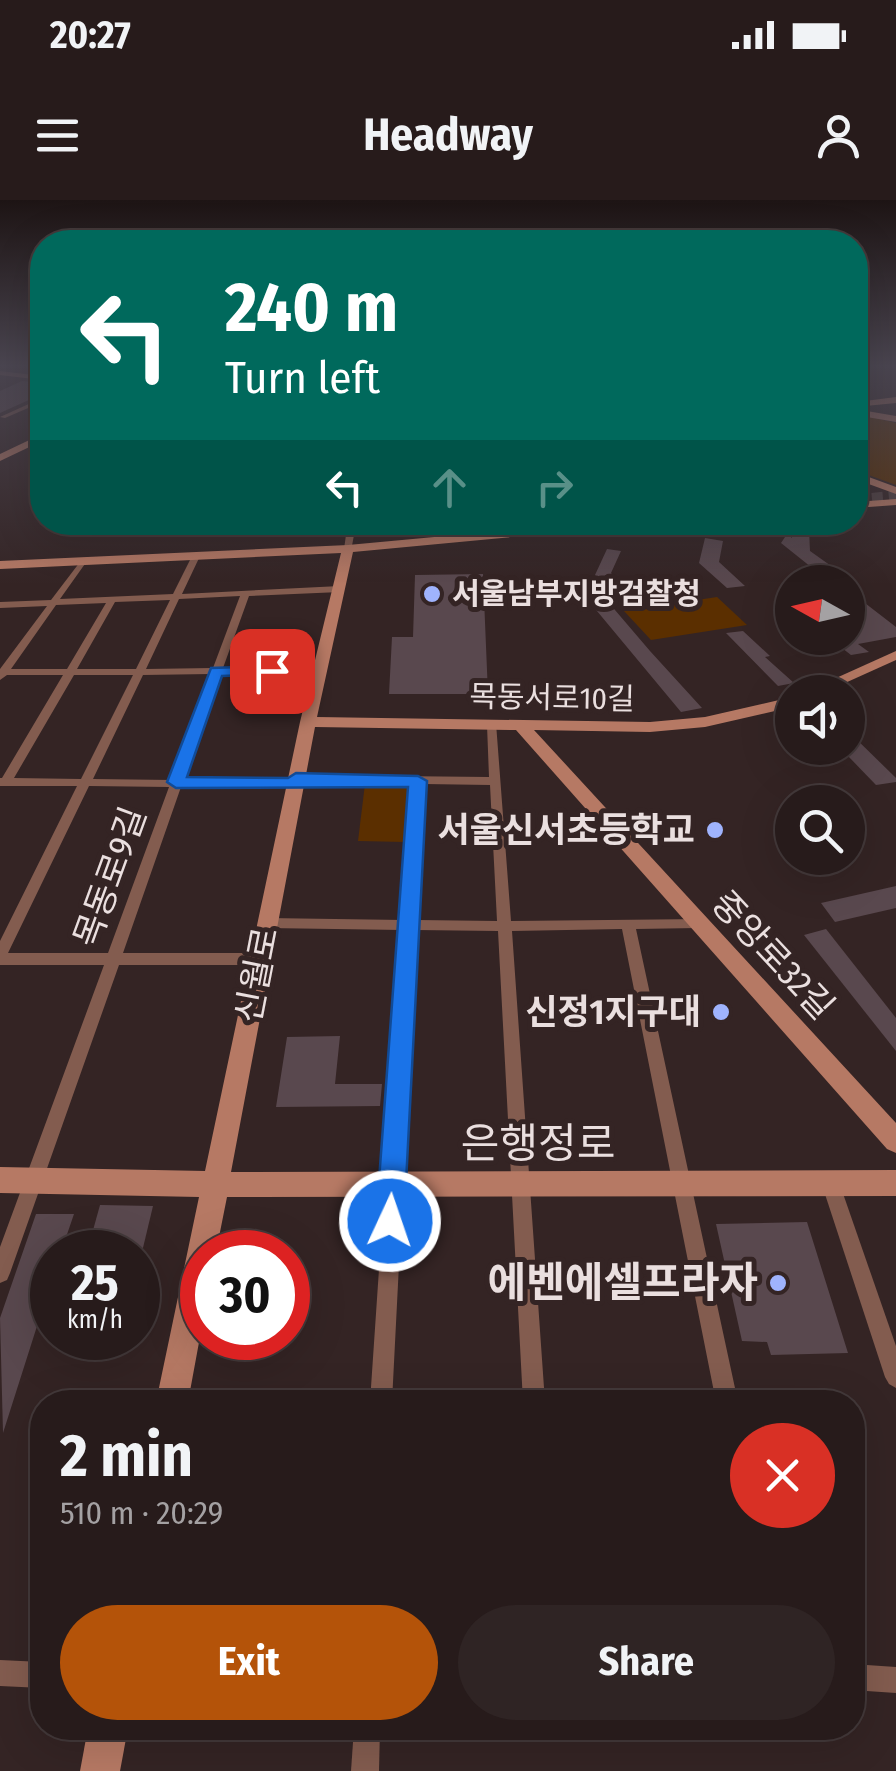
<!DOCTYPE html>
<html lang="en">
<head>
<meta charset="utf-8">
<style>
  body { margin:0; font-family:"Fira Sans Condensed","Noto Sans KR",sans-serif; background:#2f2424; color:#f1f3f6; height:100vh; display:flex; flex-direction:column; font-size:38px; white-space:nowrap }
  * { box-sizing:border-box; margin:0 }
  p { font-size:32px; color:#a4a1a3 }
  .icon { flex:none; width:55px; height:55px; fill:none; stroke:currentColor; stroke-width:2; stroke-linecap:round; stroke-linejoin:round }
  .map { position:relative; flex:1; overflow:hidden }
  .drawer { position:absolute; left:30px; top:1190px; width:835px; height:350px; display:flex; flex-direction:column; background:#271b1b; border-radius:40px; box-shadow:0 10px 40px #0002,0 0 0 2px #43393a }
  .drawer>* { flex:none }
  .banner { position:absolute; left:30px; top:30px; width:838px; height:305px; border-radius:40px; box-shadow:0 10px 40px #0002,0 0 0 2px #43393a; background:#00695c; color:#fff; overflow:hidden }
  .needle { width:65px; rotate:278deg }
  .buttons { position:absolute; left:775px; top:365px; display:grid; gap:20px }
  .buttons a { display:grid; place-items:center; width:90px; height:90px; border-radius:50%; background:#271b1b; box-shadow:0 10px 40px #0002,0 0 0 2px #43393a; font-size:50px }
  .speed { position:absolute; left:30px; top:1030px; display:flex; gap:20px; font-size:50px; font-weight:700; text-align:center }
  .speed>* { display:grid; place-content:center; width:130px; height:130px; border-radius:50%; background:#271b1b; box-shadow:0 10px 40px #0002,0 0 0 2px #43393a; line-height:1 }
  .speed small { font-size:25px; font-weight:400 }
  .speed .limit { border:15px solid #d22; background:#fff; color:#111 }
  .pin { position:absolute; display:grid; place-items:center; width:85px; height:85px; color:#fff; margin:-42px; border-radius:20px; box-shadow:0 5px 15px #0006 }
  .me { position:absolute; width:110px; margin:-55px; rotate:3deg; stroke-linejoin:round; filter:drop-shadow(0 0 8px #0008) }
  .turn { display:flex; align-items:center; gap:35px; height:210px; padding:0 30px; font-size:45px }
  .turn .icon { width:130px; height:130px; stroke-width:2.5 }
  .turn b { display:block; font-size:70px; line-height:85px }
  .lanes { display:flex; align-items:center; height:95px; padding:0 30px; background:#0003; justify-content:center; gap:50px; direction:ltr }
  .lanes .off { opacity:.35 }
  .round { display:grid; place-items:center; flex:none; width:105px; height:105px; border-radius:52px; background:#2f2424 }
  .headline { display:flex; align-items:center; justify-content:space-between; height:170px; padding:0 30px }
  h1 { font-size:60px; font-weight:700; line-height:75px }
  .cta { display:flex; gap:20px; margin-top:auto; padding:20px 30px }
  .cta a { flex:1; height:115px; border-radius:60px; background:#b45309; color:#fff; font-size:40px; font-weight:700; line-height:115px; text-align:center }
  .cta a+a { background:#2f2424; color:#f1f3f6 }
  .status { display:flex; justify-content:space-between; align-items:center; height:70px; padding:0 50px; background:#271b1b; direction:ltr }
  .status svg { height:28px; fill:currentColor }
  header { display:flex; justify-content:space-between; align-items:center; height:130px; padding:0 30px; background:#271b1b; font-size:45px; font-weight:700 }
  .map>svg:first-child { display:block }
  .green { fill:#5b2f00 }
  .building { fill:#59484e }
  .lines { fill:none; stroke-linecap:round; stroke-linejoin:round }
  .secondary-tunnel { stroke:#4f4040; stroke-width:11; stroke-dasharray:11 6; stroke-linecap:butt }
  .street { fill:#835c4f; fill-rule:evenodd }
  .secondary { fill:#b67964; fill-rule:evenodd }
  .route { fill:#1a73e8; stroke:#114b97; stroke-width:2.5 }
  .poi-dot { fill:#9fb3fd; stroke:#342424; stroke-width:4 }
  .labels { text-anchor:middle; dominant-baseline:central; stroke-width:10; stroke-linejoin:round; paint-order:stroke }
  .far-poi-label { font-size:30px; font-weight:bold; fill:#eadfdf; stroke:#342424; text-anchor:start }
  .far-street-label { font-size:30px; fill:#eadfdf; stroke:#342424 }
  .poi-label { font-size:35px; font-weight:bold; fill:#eadfdf; stroke:#342424; text-anchor:end }
  .street-label { font-size:35px; fill:#eadfdf; stroke:#342424 }
  .near-street-label { font-size:42px; fill:#eadfdf; stroke:#342424 }
  .near-poi-label { font-size:42px; font-weight:bold; fill:#eadfdf; stroke:#342424; text-anchor:end }
</style>
</head>
<body>
<div class="status"><b>20:27</b><svg viewBox="0 0 49 12"><path d="M0 12V9h3v3zM5 12V6h3v6zM10 12V3h3v9zM15 12V0h3v12zM26 1h20v11H26zM47 4h2v5h-2z"/></svg></div>
<header><svg class="icon" aria-label="menu" viewBox="0 0 24 24"><path d="M4 6h16M4 12h16M4 18h16"/></svg>Headway<svg class="icon" aria-label="person" viewBox="0 0 24 24"><circle cx="12" cy="8" r="4"/><path d="M4 21q1-7 8-7t8 7"/></svg></header>
<div class="map">
<svg width="896" height="1571" viewBox="0 0 896 1571">
  <rect width="100%" height="100%" fill="#342424"/>
  <!-- green -->
  <g class="green">
    <polygon points="866,216 896,223 896,285 855,270 855,219"/>
    <polygon points="717,397 747,425 651,440 624,411"/>
    <polygon points="365,584 412,584 405,642 358,641"/>
  </g>
  <!-- building -->
  <g class="building">
    <polygon points="22,181 42,183 42,194 0,213 0,191"/>
    <polygon points="792,328 809,330 810,351 841,373 821,375 781,343 787,334 792,338"/>
    <polygon points="705,338 723,341 719,362 745,386 727,388 699,363"/>
    <polygon points="607,349 621,351 611,373 633,398 617,400 595,375"/>
    <polygon points="483,374 488,494 389,494 392,437 413,437 415,375"/>
    <polygon points="848,390 896,427 896,437 858,444 869,452 851,455 829,438 848,438"/>
    <polygon points="609,403 650,451 702,508 681,512 592,405"/>
    <polygon points="743,431 770,456 765,457 794,483 778,486 726,433"/>
    <polygon points="848,531 896,578 896,582 876,585 848,556"/>
    <polygon points="896,686 896,708 835,722 821,703"/>
    <polygon points="826,729 896,818 896,851 804,735"/>
    <polygon points="340,836 335,884 382,884 380,906 276,907 287,837"/>
    <polygon points="100,1005 153,1006 142,1052 87,1052"/>
    <polygon points="36,1014 74,1014 61,1052 52,1052 52,1079 3,1233 0,1118"/>
    <polygon points="807,1022 848,1153 771,1155 767,1142 742,1141 716,1024"/>
  </g>
  <g class="lines">
    <!-- secondary-tunnel -->
    <polyline class="secondary-tunnel" points="855,300 896,296"/>
    <!-- street -->
    <g class="street">
      <polygon points="855,165 859,165 855,167"/>
      <polygon points="42,198 42,202 5,218 0,217"/>
      <polygon points="336,322 344,322 354,335 351,351 344,349 346,335"/>
      <path d="M 196,354 L 200,356 L 182,394 L 340,386 L 344,389 L 340,392 L 249,396 L 223,468 L 320,468 L 325,471 L 320,474 L 221,474 L 184,580 L 291,580 L 292,576 L 296,575 L 489,577 L 487,525 L 496,523 L 511,721 L 703,719 L 705,723 L 703,727 L 698,728 L 636,729 L 738,1202 L 716,1202 L 622,729 L 512,731 L 545,1202 L 523,1202 L 498,731 L 416,730 L 392,1202 L 370,1202 L 402,730 L 267,728 L 260,723 L 267,718 L 403,720 L 412,584 L 300,583 L 299,587 L 295,588 L 181,587 L 123,753 L 260,753 L 267,759 L 260,765 L 119,765 L 10,1073 L 7,1080 L 0,1083 L 0,1047 L 104,765 L 0,765 L 0,741 L 77,586 L 0,586 L 0,578 L 2,578 L 63,475 L 7,475 L 0,480 L 0,469 L 47,406 L 0,408 L 0,402 L 51,400 L 83,358 L 87,361 L 60,399 L 173,394 L 192,356 ZM 240,396 L 213,468 L 146,469 L 179,399 ZM 170,400 L 136,469 L 77,469 L 115,402 ZM 106,403 L 67,469 L 11,469 L 56,405 ZM 211,474 L 172,580 L 93,579 L 143,475 ZM 74,475 L 133,475 L 81,579 L 14,578 ZM 424,584 L 490,585 L 497,721 L 417,720 ZM 89,586 L 169,587 L 108,753 L 8,753 Z"/>
      <polygon points="830,974 836,976 839,982 896,1146 896,1188 889,1184 885,1177 821,982 824,976"/>
      <polygon points="0,1460 42,1462 42,1488 0,1486"/>
      <polygon points="852,1464 896,1467 896,1493 852,1490"/>
      <polygon points="354,1528 380,1528 379,1571 351,1571"/>
    </g>
    <!-- secondary -->
    <g class="secondary">
      <polygon points="0,171 42,176 42,180 0,175"/>
      <polygon points="896,197 896,203 855,207 857,202"/>
      <polygon points="855,209 896,216 896,222 855,215"/>
      <polygon points="42,234 42,241 0,261 0,254"/>
      <polygon points="855,272 896,287 896,294 855,279"/>
      <polygon points="896,299 896,305 855,308 855,302"/>
      <polygon points="596,322 671,322 623,331 617,327 353,352 317,517 650,522 705,517 792,497 792,507 705,527 650,532 534,530 896,923 896,953 887,949 516,530 315,527 231,972 896,970 896,996 227,997 216,1052 202,1052 202,1126 188,1202 156,1202 199,997 0,993 0,967 205,971 300,522 341,353 0,369 0,361 348,345"/>
      <polygon points="896,451 896,460 825,492 805,492"/>
      <polygon points="88,1528 128,1528 120,1571 80,1571"/>
    </g>
  </g>
  <!-- sky -->
  <linearGradient id="sky" x2="0" y2="1"><stop stop-color="#1d1414"/><stop offset="0.43" stop-color="#4a4550"/><stop offset="1" stop-color="#4a4550" stop-opacity="0"/></linearGradient>
  <rect width="896" height="385" fill="url(#sky)"/>
  <!-- route -->
  <polygon class="route" points="272,466 277,468 277,474 222,476 187,577 288,578 296,573 418,576 427,581 404,1021 400,1030 390,1034 380,1030 376,1021 408,587 176,588 167,582 211,468"/>
  <!-- markers -->
  <g class="poi-dot">
    <circle cx="432" cy="394" r="10"/>
    <circle cx="715" cy="630" r="10"/>
    <circle cx="721" cy="812" r="10"/>
    <circle cx="778" cy="1083" r="10"/>
  </g>
  <g class="labels">
    <!-- far-poi labels -->
    <g class="far-poi-label">
      <text x="452" y="394">서울남부지방검찰청</text>
    </g>
    <!-- far-street labels -->
    <g class="far-street-label">
      <text transform="translate(552 498) rotate(1)">목동서로10길</text>
    </g>
    <!-- poi labels -->
    <g class="poi-label">
      <text x="695" y="630">서울신서초등학교</text>
      <text x="701" y="812">신정1지구대</text>
    </g>
    <!-- street labels -->
    <g class="street-label">
      <text transform="translate(110 677) rotate(-70)">목동로9길</text>
      <text transform="translate(773 755) rotate(47)">중앙로32길</text>
      <text transform="translate(257 775) rotate(-79)">신월로</text>
    </g>
    <!-- near-street labels -->
    <g class="near-street-label">
      <text x="538" y="944">은행정로</text>
    </g>
    <!-- near-poi labels -->
    <g class="near-poi-label">
      <text x="758" y="1083">에벤에셀프라자</text>
    </g>
  </g>
</svg>
<div class="buttons">
<a><svg class="needle" viewBox="-14 -14 28 28"><path d="M0-13l5 13h-10z" fill="#e53935"/><path d="M0 13l5-13h-10z" fill="#a4a1a3"/></svg></a>
<a><svg class="icon" aria-label="sound" viewBox="0 0 24 24"><path d="M4 9h4l5-4v14l-5-4H4zM17 9q2 3 0 6"/></svg></a>
<a><svg class="icon" aria-label="search" viewBox="0 0 24 24"><circle cx="10" cy="10" r="6"/><path d="M15 15l6 6"/></svg></a>
</div>
<div class="speed"><div>25<small>km/h</small></div><div class="limit">30</div></div>
<div class="pin" style="left:272px;top:471px;background:#d93025"><svg class="icon" aria-label="arrive" viewBox="0 0 24 24"><path d="M6 21V4h12l-3 4 3 4H6"/></svg></div>
<svg class="me" style="left:390px;top:1021px" viewBox="-20 -20 40 40"><circle r="17" fill="#1a73e8" stroke="#fff" stroke-width="3"/><path d="M0-11L8 9 0 5-8 9z" fill="#fff"/></svg>
<div class="banner">
<div class="turn"><svg class="icon" aria-label="left" viewBox="0 0 24 24"><path d="M17 20v-9H6M10 6l-5 5 5 5"/></svg><div><b>240 m</b>Turn left</div></div>
<div class="lanes"><svg class="icon" aria-label="left" viewBox="0 0 24 24"><path d="M17 20v-9H6M10 6l-5 5 5 5"/></svg><svg class="icon off" aria-label="ahead" viewBox="0 0 24 24"><path d="M12 20V5M6 11l6-6 6 6"/></svg><svg class="icon off" aria-label="right" viewBox="0 0 24 24"><path d="M7 20v-9h11M14 6l5 5-5 5"/></svg></div>
</div>
<section class="drawer">
<div class="headline"><div><h1>2 min</h1><p>510 m · 20:29</p></div><a class="round" style="background:#d93025;color:#fff"><svg class="icon" aria-label="close" viewBox="0 0 24 24"><path d="M6 6l12 12M18 6L6 18"/></svg></a></div>
<div class="cta"><a>Exit</a><a>Share</a></div>
</section>
</div>
</body>
</html>
